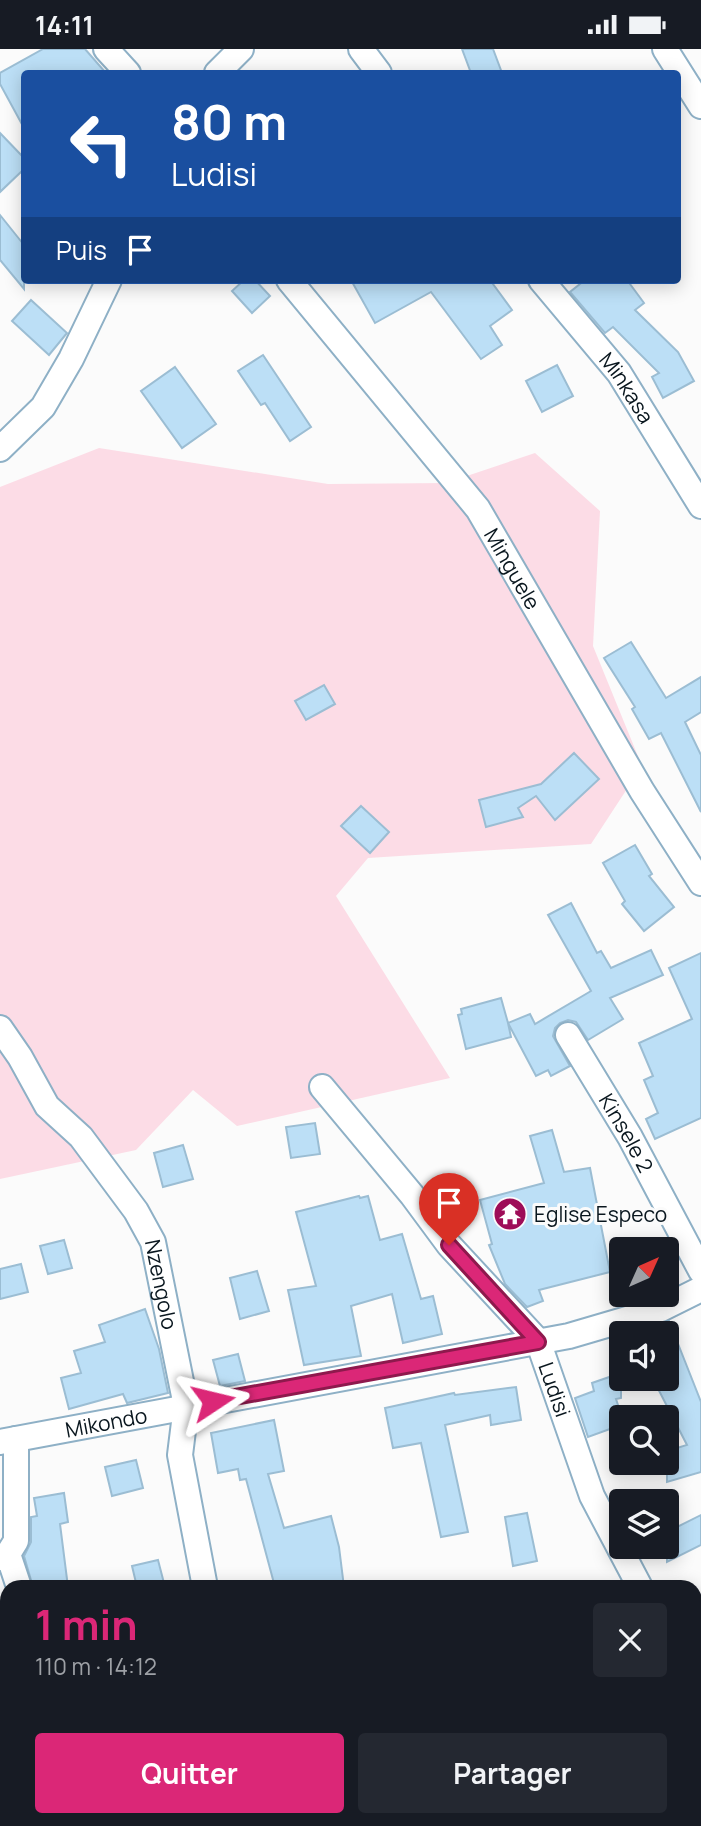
<!DOCTYPE html>
<html lang="fr">
<head>
<meta charset="utf-8">
<style>
  body { margin:0; font-family:Manrope,sans-serif; background:#242831; color:#f1f3f6; height:100vh; display:flex; flex-direction:column; font-size:26px; white-space:nowrap }
  * { box-sizing:border-box; margin:0 }
  p { font-size:23px; color:#9ea1a6 }
  .icon { flex:none; width:38px; height:38px; fill:none; stroke:currentColor; stroke-width:2; stroke-linecap:round; stroke-linejoin:round }
  .map { position:relative; flex:1; overflow:hidden }
  .side { position:absolute; left:0px; top:1531px; width:702px; height:247px; display:flex; flex-direction:column; background:#171b24; border-radius:21px 21px 0 0; box-shadow:0 4px 18px #0003 }
  .side>* { flex:none }
  .guide { position:absolute; left:21px; top:21px; width:660px; height:214px; border-radius:7px; box-shadow:0 4px 18px #0003; background:#1a4fa0; color:#fff; overflow:hidden }
  .needle { width:46px; rotate:45deg }
  .controls { position:absolute; left:609px; top:1188px; display:grid; gap:14px }
  .controls a { display:grid; place-items:center; width:70px; height:70px; border-radius:7px; background:#171b24; box-shadow:0 4px 18px #0003; font-size:35px }
  .pin { position:absolute; display:grid; place-items:center; width:60px; height:60px; color:#fff; margin:-72px -30px; border-radius:50% 50% 50% 0; rotate:-45deg; box-shadow:0 0 7px #0007 }
  .pin .icon { rotate:45deg }
  .me { position:absolute; width:77px; margin:-38px; rotate:80deg; stroke-linejoin:round; filter:drop-shadow(0 0 5px #0008) }
  .turn { display:flex; align-items:center; gap:24px; height:147px; padding:0 35px; font-size:32px }
  .turn .icon { width:91px; height:91px; stroke-width:2.5 }
  .turn b { display:block; font-size:49px; line-height:60px }
  .then { display:flex; align-items:center; height:66px; padding:0 35px; background:#0003; gap:14px; font-size:26px }
  .round { display:grid; place-items:center; flex:none; width:74px; height:74px; border-radius:7px; background:#242831 }
  .head { display:flex; align-items:center; justify-content:space-between; height:119px; padding:0 35px }
  h1 { font-size:42px; font-weight:700; line-height:52px; color:#db2777 }
  .button { display:flex; gap:14px; margin-top:auto; padding:14px 35px }
  .button a { flex:1; height:80px; border-radius:7px; background:#db2777; color:#fff; font-size:28px; font-weight:700; line-height:80px; text-align:center }
  .button a+a { background:#242831; color:#f1f3f6 }
  .status { display:flex; justify-content:space-between; align-items:center; height:49px; padding:0 35px; background:#171b24; direction:ltr }
  .status svg { height:19px; fill:currentColor }
  .map>svg:first-child { display:block }
  .green { fill:#fcdce6 }
  .building { fill:#bcdff6; stroke:#9bbdd3; stroke-width:2 }
  .lines { fill:none; stroke-linecap:round; stroke-linejoin:round }
  .street-casing { stroke:#8eb0c6; stroke-width:28 }
  .street { stroke:#fff; stroke-width:24 }
  .route-casing { stroke:#8e194d; stroke-width:18 }
  .route { stroke:#db2777; stroke-width:12 }
  .labels { text-anchor:middle; dominant-baseline:central; stroke-width:6; stroke-linejoin:round; paint-order:stroke }
  .street-label { font-size:21px; fill:#09161e; stroke:#fbfbfb }
  .poi-label { font-size:21px; fill:#09161e; stroke:#fbfbfb; text-anchor:start }
</style>
</head>
<body>
<div class="status"><b>14:11</b><svg viewBox="0 0 49 12"><path d="M0 12V9h3v3zM5 12V6h3v6zM10 12V3h3v9zM15 12V0h3v12zM26 1h20v11H26zM47 4h2v5h-2z"/></svg></div>
<div class="map">
<svg width="701" height="1777" viewBox="0 0 701 1777">
  <rect width="100%" height="100%" fill="#fbfbfb"/>
  <!-- green -->
  <polygon class="green" points="99,399 328,435 446,434 535,404 600,462 593,597 642,717 591,795 368,809 336,847 450,1029 237,1077 193,1041 136,1101 0,1130 0,438"/>
  <!-- building -->
  <g class="building">
    <polygon points="43,0 85,0 106,24 24,24 24,79 0,35 0,24"/>
    <polygon points="462,0 493,0 502,24 471,24"/>
    <polygon points="0,84 24,109 24,120 0,143"/>
    <polygon points="0,166 24,196 24,240 0,211"/>
    <polygon points="244,231 255,231 270,247 252,264 232,242"/>
    <polygon points="351,231 490,231 512,261 490,277 502,296 481,310 431,243 375,274"/>
    <polygon points="585,231 627,231 644,254 635,261 678,303 694,332 663,349 652,328 659,324 613,278 605,284 570,243"/>
    <polygon points="31,251 67,284 49,306 12,272"/>
    <polygon points="263,306 311,378 290,392 265,354 261,356 238,322"/>
    <polygon points="557,316 573,347 542,363 526,332"/>
    <polygon points="175,318 216,375 182,399 141,342"/>
    <polygon points="631,593 666,649 701,628 701,663 685,673 701,706 701,763 661,684 649,690 632,660 635,658 604,609"/>
    <polygon points="324,636 335,655 306,671 295,652"/>
    <polygon points="574,704 599,730 555,771 536,747 518,759 523,768 486,778 479,751 541,735"/>
    <polygon points="361,757 389,783 370,804 341,777"/>
    <polygon points="635,796 652,825 649,827 674,858 644,882 622,855 625,852 603,814"/>
    <polygon points="571,854 597,904 601,902 611,919 651,901 663,926 610,949 623,970 588,991 576,973 568,971 560,974 555,979 553,987 570,1017 551,1027 548,1021 536,1027 508,974 511,988 466,1000 458,966 462,965 461,960 501,949 508,974 530,965 535,975 591,942 548,866"/>
    <polygon points="701,904 701,1069 655,1090 646,1070 658,1064 644,1031 653,1027 639,994 692,970 669,919"/>
    <polygon points="315,1074 320,1105 291,1109 286,1078"/>
    <polygon points="552,1081 564,1123 590,1119 610,1223 539,1241 543,1252 527,1258 505,1235 489,1196 492,1195 480,1151 544,1134 530,1087"/>
    <polygon points="183,1096 193,1130 163,1138 154,1104"/>
    <polygon points="359,1147 360,1149 368,1147 380,1191 402,1185 421,1250 433,1247 442,1285 403,1294 392,1245 351,1257 361,1307 304,1316 288,1241 316,1237 296,1163"/>
    <polygon points="64,1191 72,1219 48,1225 40,1197"/>
    <polygon points="21,1215 28,1243 0,1250 0,1220"/>
    <polygon points="257,1222 269,1262 240,1270 230,1229"/>
    <polygon points="145,1260 159,1300 168,1344 127,1354 123,1345 69,1360 61,1329 81,1324 74,1302 105,1293 99,1276"/>
    <polygon points="669,1272 701,1353 701,1423 667,1433 667,1402 687,1396 653,1330 667,1330 667,1274"/>
    <polygon points="238,1305 245,1332 220,1337 213,1311"/>
    <polygon points="621,1324 621,1349 616,1350 622,1368 621,1376 588,1388 575,1349 594,1342 592,1334"/>
    <polygon points="516,1338 521,1371 491,1376 490,1366 445,1376 468,1483 441,1488 421,1394 393,1399 385,1359 454,1344 455,1346"/>
    <polygon points="274,1371 284,1422 268,1425 284,1479 331,1467 339,1498 344,1538 275,1538 246,1430 240,1431 238,1420 218,1424 211,1384"/>
    <polygon points="136,1411 143,1439 112,1447 105,1418"/>
    <polygon points="64,1444 68,1473 60,1475 68,1538 33,1538 24,1507 31,1493 31,1468 37,1467 34,1449"/>
    <polygon points="527,1464 537,1512 513,1517 505,1468"/>
    <polygon points="701,1466 701,1496 667,1513 667,1483"/>
    <polygon points="158,1511 165,1538 137,1538 132,1517"/>
  </g>
  <g class="lines">
    <defs>
      <g id="street">
        <polyline points="106,0 128,24"/>
        <polyline points="361,0 379,24"/>
        <polyline points="665,0 701,57"/>
        <polyline points="217,24 241,0"/>
        <path id="s1" d="M 289,231 L 478,460 L 642,742 L 701,834"/>
        <path id="s2" d="M 541,231 L 619,324 L 701,457"/>
        <polyline points="0,400 43,358 71,310 109,231"/>
        <path id="s3" d="M 0,979 L 20,1008 L 47,1057 L 81,1088 L 136,1162 L 153,1193 L 186,1357 L 180,1406 L 205,1538"/>
        <path id="s4" d="M 568,986 L 630,1088 L 701,1222"/>
        <path id="s5" d="M 322,1038 L 412,1146 L 449,1196 L 538,1292 L 592,1447 L 640,1538"/>
        <path id="s6" d="M 0,1393 L 569,1287 L 661,1260 L 701,1240"/>
        <polyline points="8,1505 19,1538"/>
        <polyline points="0,1509 8,1505 16,1492 16,1390"/>
        <polyline points="695,1616 701,1613"/>
        <polyline points="0,1712 7,1710"/>
      </g>
    </defs>
    <!-- street casing -->
    <use href="#street" class="street-casing"/>
    <!-- street -->
    <use href="#street" class="street"/>
  </g>
  <g class="lines">
    <defs>
      <polyline id="route" points="213,1352 538,1293 449,1196"/>
    </defs>
    <!-- route casing -->
    <use href="#route" class="route-casing"/>
    <!-- route -->
    <use href="#route" class="route"/>
  </g>
  <!-- icons -->
  <defs>
    <symbol id="temple-disc" viewBox="-11 -11 22 22"><circle r="9.5" fill="#9e0d58" stroke="#fbfbfb"/><path d="M0-6L5-2H3V0L6.5 2.5H4V6H1.5V3h-3V6H-4V2.5H-6.5L-3 0V-2H-5Z" fill="#fff"/></symbol>
  </defs>
  <g fill-rule="evenodd">
    <use href="#temple-disc" x="491" y="1146" width="38" height="38"/>
  </g>
  <g class="labels">
    <!-- street labels -->
    <g class="street-label">
      <text stroke="none"><textPath href="#s2" startOffset="138">Minkasa</textPath></text>
      <text stroke="none"><textPath href="#s1" startOffset="366">Minguele</textPath></text>
      <text stroke="none"><textPath href="#s4" startOffset="114">Kinsele 2</textPath></text>
      <text stroke="none"><textPath href="#s3" startOffset="308">Nzengolo</textPath></text>
      <text stroke="none"><textPath href="#s5" startOffset="385">Ludisi</textPath></text>
      <text stroke="none"><textPath href="#s6" startOffset="108">Mikondo</textPath></text>
    </g>
    <!-- poi labels -->
    <g class="poi-label">
      <text x="534" y="1165">Eglise Especo</text>
    </g>
  </g>
</svg>
<div class="controls">
<a><svg class="needle" viewBox="-14 -14 28 28"><path d="M0-13l5 13h-10z" fill="#e53935"/><path d="M0 13l5-13h-10z" fill="#9ea1a6"/></svg></a>
<a><svg class="icon" aria-label="sound" viewBox="0 0 24 24"><path d="M4 9h4l5-4v14l-5-4H4zM17 9q2 3 0 6"/></svg></a>
<a><svg class="icon" aria-label="search" viewBox="0 0 24 24"><circle cx="10" cy="10" r="6"/><path d="M15 15l6 6"/></svg></a>
<a><svg class="icon" aria-label="layers" viewBox="0 0 24 24"><path d="M12 4l9 5-9 5-9-5zM3 14l9 5 9-5"/></svg></a>
</div>
<div class="pin" style="left:449px;top:1196px;background:#d93025"><svg class="icon" aria-label="arrive" viewBox="0 0 24 24"><path d="M6 21V4h12l-3 4 3 4H6"/></svg></div>
<svg class="me" style="left:213px;top:1352px" viewBox="-20 -20 40 40"><path d="M0-17L14 15 0 8-14 15z" fill="#db2777" stroke="#fff" stroke-width="4"/></svg>
<div class="guide">
<div class="turn"><svg class="icon" aria-label="left" viewBox="0 0 24 24"><path d="M17 20v-9H6M10 6l-5 5 5 5"/></svg><div><b>80 m</b>Ludisi</div></div>
<div class="then">Puis<svg class="icon" aria-label="arrive" viewBox="0 0 24 24"><path d="M6 21V4h12l-3 4 3 4H6"/></svg></div>
</div>
<section class="side">
<div class="head"><div><h1>1 min</h1><p>110 m · 14:12</p></div><a class="round"><svg class="icon" aria-label="close" viewBox="0 0 24 24"><path d="M6 6l12 12M18 6L6 18"/></svg></a></div>
<div class="button"><a>Quitter</a><a>Partager</a></div>
</section>
</div>
</body>
</html>
